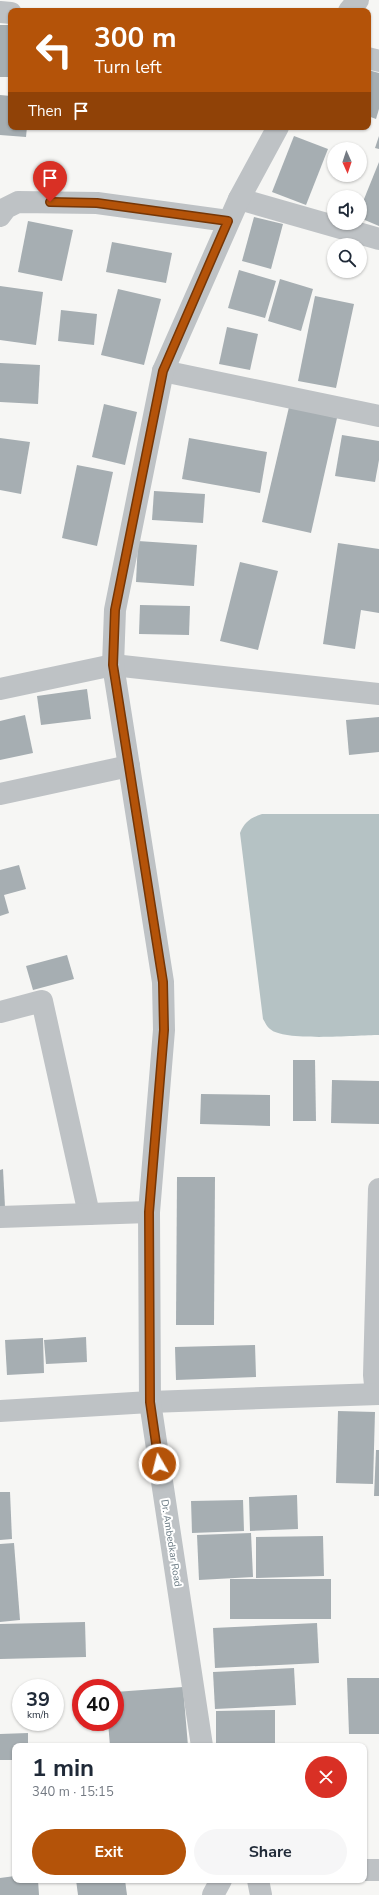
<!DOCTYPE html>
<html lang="en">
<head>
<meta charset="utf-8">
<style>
  body { margin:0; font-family:"Nunito Sans",sans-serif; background:#f6f6f7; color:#1f2937; height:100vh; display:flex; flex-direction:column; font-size:15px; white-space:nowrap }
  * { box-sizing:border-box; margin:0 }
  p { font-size:13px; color:#747a83 }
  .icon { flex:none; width:22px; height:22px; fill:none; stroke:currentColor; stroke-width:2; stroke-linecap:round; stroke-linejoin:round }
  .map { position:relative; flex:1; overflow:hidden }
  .sheet { position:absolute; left:12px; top:1743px; width:355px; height:140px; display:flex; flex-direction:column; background:#fff; border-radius:8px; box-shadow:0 1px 3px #0004 }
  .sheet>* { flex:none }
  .top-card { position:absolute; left:8px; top:8px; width:363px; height:122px; border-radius:8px; box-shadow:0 1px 3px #0004; background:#b45309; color:#fff; overflow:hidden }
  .needle { width:26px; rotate:177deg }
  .controls { position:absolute; left:327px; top:142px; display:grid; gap:8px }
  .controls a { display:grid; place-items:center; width:40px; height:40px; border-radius:50%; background:#fff; box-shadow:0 1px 3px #0004; font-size:20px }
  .speed { position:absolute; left:12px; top:1679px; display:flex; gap:8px; font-size:20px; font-weight:700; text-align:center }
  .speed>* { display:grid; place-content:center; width:52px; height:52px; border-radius:50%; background:#fff; box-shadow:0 1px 3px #0004; line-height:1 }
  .speed small { font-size:10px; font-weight:400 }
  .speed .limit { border:6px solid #d22; background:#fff; color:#111 }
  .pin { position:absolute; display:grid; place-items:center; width:34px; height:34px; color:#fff; margin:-41px -17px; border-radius:50% 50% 50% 0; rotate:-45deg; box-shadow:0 0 4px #0007 }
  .pin .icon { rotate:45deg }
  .me { position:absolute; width:44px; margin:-22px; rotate:352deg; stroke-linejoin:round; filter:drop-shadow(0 0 3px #0008) }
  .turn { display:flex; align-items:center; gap:14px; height:84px; padding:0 20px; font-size:18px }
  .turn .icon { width:52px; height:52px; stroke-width:2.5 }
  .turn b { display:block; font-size:28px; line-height:34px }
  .then { display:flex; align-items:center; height:38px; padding:0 20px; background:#0003; gap:8px; font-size:15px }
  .round { display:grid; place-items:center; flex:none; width:42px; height:42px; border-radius:21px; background:#f6f6f7 }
  .summary { display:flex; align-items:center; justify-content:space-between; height:68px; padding:0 20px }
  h1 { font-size:24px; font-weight:700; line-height:30px }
  .cta { display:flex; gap:8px; margin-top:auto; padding:8px 20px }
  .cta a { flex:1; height:46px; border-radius:24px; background:#b45309; color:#fff; font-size:16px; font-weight:700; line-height:46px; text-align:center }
  .cta a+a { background:#f6f6f7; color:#1f2937 }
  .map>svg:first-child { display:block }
  .water { fill:#b5c2c4 }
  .building { fill:#a6aeb2 }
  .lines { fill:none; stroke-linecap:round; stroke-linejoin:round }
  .minor { stroke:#bec2c5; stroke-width:22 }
  .tertiary { stroke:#bec2c5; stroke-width:22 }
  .route-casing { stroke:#753606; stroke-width:10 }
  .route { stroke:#b45309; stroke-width:7 }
  .labels { text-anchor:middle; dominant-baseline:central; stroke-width:4; stroke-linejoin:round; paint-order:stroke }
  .street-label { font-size:10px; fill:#697982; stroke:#fff }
</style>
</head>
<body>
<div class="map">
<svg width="379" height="1895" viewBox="0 0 379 1895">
  <rect width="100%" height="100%" fill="#f6f6f4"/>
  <!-- water -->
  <path class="water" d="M 262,814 L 379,814 L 379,1035 C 357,1035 284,1042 270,1029 C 267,1027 265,1022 263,1019 L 240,833 C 245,821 251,818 262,814 Z"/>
  <!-- building -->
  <g class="building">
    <rect x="0" y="25" width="11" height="52"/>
    <polygon points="368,70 379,73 379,109 376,119 368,116"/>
    <polygon points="0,95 11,96 11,127 27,127 26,137 0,135"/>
    <polygon points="294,136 328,149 306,205 272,192"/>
    <polygon points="379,136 379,149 375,148"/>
    <polygon points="379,162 379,226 360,218 360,209"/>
    <polygon points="254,217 283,224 271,269 242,261"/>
    <polygon points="28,221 73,230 62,281 18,272"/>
    <polygon points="112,242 172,253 166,283 106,272"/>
    <polygon points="239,270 276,281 265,318 228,308"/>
    <polygon points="280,279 313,289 301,331 268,321"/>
    <polygon points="0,286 43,292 36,345 0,340"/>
    <polygon points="118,289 161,299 144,365 101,355"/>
    <polygon points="315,296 354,304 336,388 298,381"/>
    <polygon points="61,310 97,314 94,345 58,341"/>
    <polygon points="227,327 258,334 250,370 219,364"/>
    <polygon points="0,363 40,365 38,404 0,402"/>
    <polygon points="104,404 137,412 125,465 92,457"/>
    <polygon points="289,407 337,418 311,533 262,522"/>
    <polygon points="342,435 379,441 379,460 375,482 335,476"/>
    <polygon points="0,438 30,442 21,494 0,490"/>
    <polygon points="189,438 267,452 260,493 182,479"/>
    <polygon points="77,465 113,472 97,546 62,538"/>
    <polygon points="154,491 205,494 203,523 152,520"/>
    <polygon points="138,541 197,545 194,586 136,582"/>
    <polygon points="338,543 379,549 379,613 361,610 355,649 323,644"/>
    <polygon points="240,562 278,571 258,650 220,641"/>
    <polygon points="140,605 190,606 189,635 139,634"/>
    <polygon points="87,689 91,719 41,725 37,696"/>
    <polygon points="25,715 33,753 0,760 0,721"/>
    <polygon points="379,717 379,752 349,755 346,720"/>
    <polygon points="19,865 26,889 4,895 9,913 0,916 0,870"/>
    <polygon points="67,955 74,979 33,990 26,966"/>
    <polygon points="293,1060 315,1060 316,1121 293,1121"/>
    <polygon points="332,1080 379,1081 379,1124 331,1123"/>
    <polygon points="201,1094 270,1095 270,1126 200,1124"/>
    <polygon points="3,1169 5,1207 0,1207 0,1170"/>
    <polygon points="177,1177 215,1177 214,1325 176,1325"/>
    <polygon points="86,1337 87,1362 46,1364 44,1340"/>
    <polygon points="43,1338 44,1373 7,1375 5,1340"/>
    <polygon points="255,1345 256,1377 176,1380 175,1347"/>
    <polygon points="338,1411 375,1412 373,1484 336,1483"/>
    <polygon points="376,1450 379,1450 379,1496 374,1496"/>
    <polygon points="0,1492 10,1492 12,1539 0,1540"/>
    <polygon points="297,1495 298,1529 250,1531 249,1497"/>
    <polygon points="243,1500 244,1531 192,1533 191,1501"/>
    <polygon points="251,1533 253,1577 199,1580 197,1535"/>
    <polygon points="323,1536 324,1576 256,1578 256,1537"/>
    <polygon points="14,1543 20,1620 0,1622 0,1544"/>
    <rect x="230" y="1579" width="101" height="40"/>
    <polygon points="85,1622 86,1657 0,1659 0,1624"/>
    <polygon points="317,1623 319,1663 215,1668 213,1628"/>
    <polygon points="294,1668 296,1705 215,1709 213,1672"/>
    <polygon points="347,1678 379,1678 379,1734 349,1734"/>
    <polygon points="183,1687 188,1746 110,1746 108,1722 115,1722 115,1692"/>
    <polygon points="275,1710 275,1746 216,1746 216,1711"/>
    <polygon points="28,1733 28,1746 15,1746 15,1760 0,1760 0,1734"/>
    <polygon points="15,1876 15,1880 38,1880 39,1895 0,1895 0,1878"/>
    <polygon points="76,1880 125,1880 127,1895 78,1895"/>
  </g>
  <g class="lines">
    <!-- minor -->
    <g class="minor">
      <polyline points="0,12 11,13"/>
      <polyline points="368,58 379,61"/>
      <polyline points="239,199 379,239"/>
      <polyline points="0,216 6,208 18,202 97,203 228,221"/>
      <polyline points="163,371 379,416"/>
      <polyline points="0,689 113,665 379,694"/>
      <polyline points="0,794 129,766"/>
      <polyline points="0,1012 42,1001 89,1214"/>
      <polyline points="0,1217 149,1212"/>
      <polyline points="376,1394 374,1375 379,1189"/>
      <polyline points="0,1411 150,1402 379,1394"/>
      <polyline points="364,1870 379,1870"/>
      <polyline points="258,1880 261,1895"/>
    </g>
    <!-- tertiary -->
    <g class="tertiary">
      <polyline points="349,11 358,0"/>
      <polyline points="202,1746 150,1402 149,1212 164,1030 163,982 113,665 115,610 163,371 239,199 278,127"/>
      <polyline points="213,1895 221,1880"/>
    </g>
  </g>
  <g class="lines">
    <defs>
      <polyline id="route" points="50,202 97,203 228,221 163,371 115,610 113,665 163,982 164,1030 149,1212 150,1402 159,1464"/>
    </defs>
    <!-- route casing -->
    <use href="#route" class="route-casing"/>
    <!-- route -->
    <use href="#route" class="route"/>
  </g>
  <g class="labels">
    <!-- street labels -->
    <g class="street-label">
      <text transform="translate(171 1543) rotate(81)">Dr. Ambedkar Road</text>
    </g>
  </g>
</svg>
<div class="controls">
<a><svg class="needle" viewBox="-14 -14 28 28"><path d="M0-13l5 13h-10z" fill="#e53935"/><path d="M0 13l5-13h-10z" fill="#747a83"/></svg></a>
<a><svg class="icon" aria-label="sound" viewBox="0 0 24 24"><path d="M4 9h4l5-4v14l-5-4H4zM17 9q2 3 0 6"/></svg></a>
<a><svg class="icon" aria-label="search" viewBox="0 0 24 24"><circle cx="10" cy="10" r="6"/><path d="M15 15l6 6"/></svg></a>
</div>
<div class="speed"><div>39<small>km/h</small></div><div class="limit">40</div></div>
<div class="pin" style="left:50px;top:202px;background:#d93025"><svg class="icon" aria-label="arrive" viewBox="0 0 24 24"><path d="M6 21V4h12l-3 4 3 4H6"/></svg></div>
<svg class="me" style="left:159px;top:1464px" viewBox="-20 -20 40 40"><circle r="17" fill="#b45309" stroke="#fff" stroke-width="3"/><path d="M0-11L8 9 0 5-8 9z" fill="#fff"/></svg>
<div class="top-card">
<div class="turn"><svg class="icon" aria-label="left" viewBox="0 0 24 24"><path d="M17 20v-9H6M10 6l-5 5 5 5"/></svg><div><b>300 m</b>Turn left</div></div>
<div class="then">Then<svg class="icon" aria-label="arrive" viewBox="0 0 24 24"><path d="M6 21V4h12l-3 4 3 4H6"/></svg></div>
</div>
<section class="sheet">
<div class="summary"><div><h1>1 min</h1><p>340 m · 15:15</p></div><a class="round" style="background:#d93025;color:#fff"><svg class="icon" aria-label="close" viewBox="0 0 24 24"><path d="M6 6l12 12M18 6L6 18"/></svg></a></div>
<div class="cta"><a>Exit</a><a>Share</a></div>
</section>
</div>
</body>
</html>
